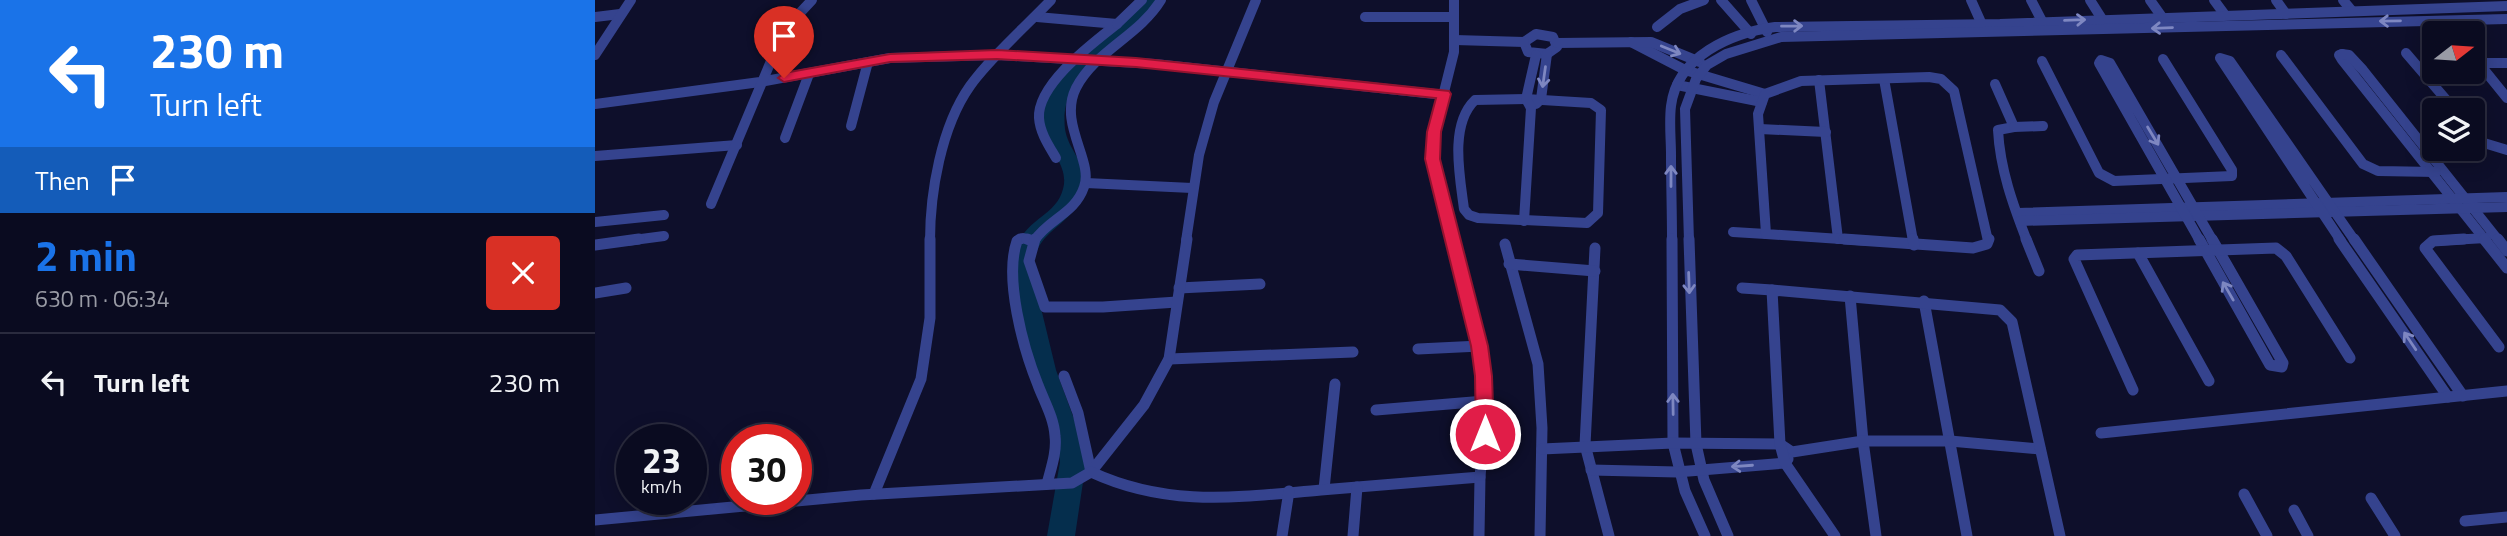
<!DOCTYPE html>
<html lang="en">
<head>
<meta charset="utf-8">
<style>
  body { margin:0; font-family:"Titillium Web",sans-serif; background:#18192d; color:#f1f3f6; height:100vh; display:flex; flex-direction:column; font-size:26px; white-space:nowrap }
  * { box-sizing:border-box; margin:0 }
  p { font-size:23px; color:#999ba5 }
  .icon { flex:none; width:38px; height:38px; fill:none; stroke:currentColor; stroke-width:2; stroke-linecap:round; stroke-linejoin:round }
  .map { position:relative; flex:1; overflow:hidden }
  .side { display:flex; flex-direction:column; background:#0a0b20; width:595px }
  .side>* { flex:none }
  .hud { background:#1a73e8; color:#fff; overflow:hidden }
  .needle { width:46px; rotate:73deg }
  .buttons { position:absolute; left:1827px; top:21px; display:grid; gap:14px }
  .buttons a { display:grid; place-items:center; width:63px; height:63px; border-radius:7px; background:#0a0b20; box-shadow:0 4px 18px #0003,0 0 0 2px #2a2b3e; font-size:35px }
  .speed { position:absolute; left:21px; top:424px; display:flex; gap:14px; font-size:35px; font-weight:700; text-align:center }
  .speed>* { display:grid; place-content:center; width:91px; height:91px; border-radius:50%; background:#0a0b20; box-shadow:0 4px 18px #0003,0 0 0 2px #2a2b3e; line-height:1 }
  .speed small { font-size:18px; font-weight:400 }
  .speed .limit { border:10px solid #d22; background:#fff; color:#111 }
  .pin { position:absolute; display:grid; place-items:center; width:60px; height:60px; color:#fff; margin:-72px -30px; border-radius:50% 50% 50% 0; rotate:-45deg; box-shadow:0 0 7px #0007 }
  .pin .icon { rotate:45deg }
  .me { position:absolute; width:77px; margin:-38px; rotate:0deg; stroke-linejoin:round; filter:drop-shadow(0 0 5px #0008) }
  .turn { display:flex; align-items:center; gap:24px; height:147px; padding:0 35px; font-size:32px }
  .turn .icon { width:91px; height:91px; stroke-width:2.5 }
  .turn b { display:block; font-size:49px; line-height:60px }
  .then { display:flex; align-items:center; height:66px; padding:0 35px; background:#0003; gap:14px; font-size:26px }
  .round { display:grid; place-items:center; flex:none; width:74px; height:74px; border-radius:7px; background:#18192d }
  .headline { display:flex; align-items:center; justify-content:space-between; height:119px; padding:0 35px }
  h1 { font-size:42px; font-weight:700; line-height:52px; color:#1a73e8 }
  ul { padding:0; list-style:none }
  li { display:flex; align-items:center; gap:21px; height:98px; padding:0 35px; border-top:2px solid #2a2b3e }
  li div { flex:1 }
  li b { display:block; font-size:26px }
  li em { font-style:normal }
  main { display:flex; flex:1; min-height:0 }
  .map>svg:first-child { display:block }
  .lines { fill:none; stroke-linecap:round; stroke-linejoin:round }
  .river { fill:#052e4d; fill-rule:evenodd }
  .street-far1 { stroke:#35438e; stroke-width:10 }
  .street { stroke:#35438e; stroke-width:11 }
  .oneway { stroke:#7e87c1 }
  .route { fill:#e11d48; stroke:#92132f; stroke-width:2 }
</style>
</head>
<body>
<main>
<section class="side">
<div class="hud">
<div class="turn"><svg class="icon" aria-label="left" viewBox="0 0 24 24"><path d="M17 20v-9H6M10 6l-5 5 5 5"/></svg><div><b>230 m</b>Turn left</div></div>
<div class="then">Then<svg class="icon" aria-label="arrive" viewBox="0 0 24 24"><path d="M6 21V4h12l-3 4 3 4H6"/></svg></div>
</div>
<div class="headline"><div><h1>2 min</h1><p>630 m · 06:34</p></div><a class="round" style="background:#d93025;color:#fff"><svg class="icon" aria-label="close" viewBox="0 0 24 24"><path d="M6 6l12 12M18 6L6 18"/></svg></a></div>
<ul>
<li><svg class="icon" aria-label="left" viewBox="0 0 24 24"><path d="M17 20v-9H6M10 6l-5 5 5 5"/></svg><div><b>Turn left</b></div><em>230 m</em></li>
</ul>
</section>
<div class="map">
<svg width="1912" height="536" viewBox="0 0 1912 536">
  <rect width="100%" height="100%" fill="#0e0f2b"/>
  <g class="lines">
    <!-- river -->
    <path class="river" d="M 544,0 L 563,0 C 533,43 463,67 470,129 C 473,152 498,168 488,194 C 474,230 441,227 437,271 L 461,370 L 489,446 L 491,462 L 480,536 L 452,536 L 465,462 L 463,446 L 437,370 L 415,271 C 420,217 460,221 468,189 C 474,168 456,153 451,134 C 435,79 511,33 544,0 Z"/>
    <!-- street-far1 -->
    <g class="street-far1">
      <polyline points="1126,0 1156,34"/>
      <polyline points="1156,0 1172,32"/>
      <polyline points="1376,0 1389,29"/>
      <polyline points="1436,0 1447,21"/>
      <polyline points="1495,0 1507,19"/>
      <polyline points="1555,0 1567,17"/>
      <polyline points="1619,0 1630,15"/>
      <polyline points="1681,0 1691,14"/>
      <polyline points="1748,0 1757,11"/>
      <polyline points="0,17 25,14"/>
      <path d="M 442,17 L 522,24 C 498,43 442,84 444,118 C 445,133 454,146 461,158"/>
      <polyline points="770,17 858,17"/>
      <polyline points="522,24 547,0"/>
      <polyline points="1062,27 1085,9 1109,0"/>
      <polygon points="941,34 958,37 962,47 952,54 933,52 929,42"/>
      <polyline points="860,40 929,42"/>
      <polyline points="1036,42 1090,70 1170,94"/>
      <polyline points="962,43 1056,42 1105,62"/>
      <polyline points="1811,53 1860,110"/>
      <polyline points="1747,54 1744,55 1747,60 1891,241"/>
      <polyline points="1747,54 1754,55 1768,70 1904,241"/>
      <polyline points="0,55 36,0"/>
      <polyline points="1686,55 1768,164 1783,171 1841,172"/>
      <polyline points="1878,56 1912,98"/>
      <polyline points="1447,61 1504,173 1519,181 1637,176 1637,170 1568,59"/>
      <polyline points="1884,63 1912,63"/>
      <polyline points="1289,79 1318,241"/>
      <polyline points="1224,80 1243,239"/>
      <path d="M 1400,84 L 1419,127 L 1403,130 C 1405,169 1418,205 1432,241"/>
      <polyline points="1082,85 1167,102"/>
      <path d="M 931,99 L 996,103 L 1006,110 L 1003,213 L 992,223 L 883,218 L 874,215 L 869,209 C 865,177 854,125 880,100 Z"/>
      <polyline points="0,104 165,82 295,58 403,55 560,64 849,95"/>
      <polyline points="941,104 946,99 952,54"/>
      <polyline points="256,126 273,62"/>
      <polyline points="1419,127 1448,126"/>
      <polyline points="1165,129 1231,132"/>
      <polyline points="1878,131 1889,143 1912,150"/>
      <polyline points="190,138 214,74"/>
      <polyline points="0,156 142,145"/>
      <polyline points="491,183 597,188"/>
      <polyline points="116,204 181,49 203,15 217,0"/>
      <polyline points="1423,213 1912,197"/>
      <polyline points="929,221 936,108 931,99 941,55"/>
      <polyline points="1425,221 1912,207"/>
      <polyline points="0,222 69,215"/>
      <polyline points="1138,232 1171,234"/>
      <polyline points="31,241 69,236"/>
      <path d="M 335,241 C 335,193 346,127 375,86 C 395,58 431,26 456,0"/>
      <polyline points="422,241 428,238 438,241"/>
      <path d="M 439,241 C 453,219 480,214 489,187 C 499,161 463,124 481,88 C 500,51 544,36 566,0"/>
      <polyline points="591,241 604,155 619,102 661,0"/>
      <polyline points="857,241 838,159 839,132 859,52 859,0"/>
      <path d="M 1077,241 C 1077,212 1076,183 1076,155 C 1076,139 1074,122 1076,106 C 1082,56 1136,33 1180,27 L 1405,24 L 1912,6"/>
      <polyline points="1094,241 1090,109 1101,79 1112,65 1131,54 1186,37 1912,19"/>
      <polyline points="1275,241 1171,234 1163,114 1170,94 1206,81 1334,77 1346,79 1359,91 1393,241"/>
      <polyline points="1605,241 1504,63 1506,60 1515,63 1618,241"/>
      <polyline points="1746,241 1625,58 1635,61 1760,241"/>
      <polyline points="1838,241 1891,238"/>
    </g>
    <!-- street -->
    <g class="street">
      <path d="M 425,239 L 422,241 C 409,278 428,348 443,385 C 449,401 459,418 460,436 C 462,452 456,468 452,484"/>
      <polyline points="432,239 438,241"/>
      <polyline points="440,239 434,261 450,307 508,307 582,302"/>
      <polyline points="1077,239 1078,443 1090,491 1110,536"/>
      <polyline points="1094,239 1101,444 1109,480 1133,536"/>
      <polyline points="1249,239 1378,248 1392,244 1394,239"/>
      <polyline points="1318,239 1319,245"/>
      <polyline points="1431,239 1444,271"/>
      <polyline points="1604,239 1675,365 1687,367 1688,363 1617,239"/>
      <polyline points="1744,239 1853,397"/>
      <polyline points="1759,239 1868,396"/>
      <polyline points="1869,239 1838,241 1830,248 1904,347"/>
      <polyline points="1889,239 1912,268"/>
      <polyline points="1903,239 1912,251"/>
      <polyline points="910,244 943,364 947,428 945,536"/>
      <polyline points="0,245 44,239"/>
      <polyline points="1000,248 990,445 1014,536"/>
      <polyline points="1543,253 1614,381"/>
      <polyline points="914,264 1000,271"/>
      <polyline points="584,288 665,284"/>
      <polyline points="1147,288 1177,290"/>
      <polyline points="0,293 31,288"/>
      <polyline points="1255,296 1268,441 1281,536"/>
      <polyline points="1329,301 1372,536"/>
      <polyline points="823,349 885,346"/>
      <polyline points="574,359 758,352"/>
      <polyline points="469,376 483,413 496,472"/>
      <polyline points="1538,390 1479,259 1482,255 1681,248 1691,256 1755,358"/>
      <polyline points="781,410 890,401"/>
      <polyline points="1506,433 1912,391"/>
      <polyline points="947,449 1078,443 1185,444 1197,452 1268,441 1355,441 1445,449"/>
      <polyline points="996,470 1082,472 1190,463 1193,459"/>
      <polyline points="496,472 549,405 574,359 592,239"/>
      <polyline points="729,489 740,384"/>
      <polyline points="279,494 326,379 335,318 335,239"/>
      <polyline points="1649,494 1672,536"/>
      <polyline points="1776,498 1800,536"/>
      <polyline points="1699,510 1713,536"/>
      <path d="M 0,520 L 266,495 L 477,483 L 496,472 C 574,508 643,497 726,490 C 779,486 832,481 885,477 C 895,389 879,323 857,239"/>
      <polyline points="1870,521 1912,517"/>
      <polyline points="687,536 694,491"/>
      <polyline points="758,536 762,487"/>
      <polyline points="884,536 885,477"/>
      <polyline points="1240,536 1190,463 1185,444 1177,290 1405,310 1417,322 1465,536"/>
    </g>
  </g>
  <!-- one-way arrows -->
  <defs><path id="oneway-shaft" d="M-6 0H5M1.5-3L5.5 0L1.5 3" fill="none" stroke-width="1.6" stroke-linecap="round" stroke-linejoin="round" transform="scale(1.75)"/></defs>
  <g class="oneway">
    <use href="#oneway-shaft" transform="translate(1480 20) rotate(-2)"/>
    <use href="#oneway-shaft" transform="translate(1795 21) rotate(179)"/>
    <use href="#oneway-shaft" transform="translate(1197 26) rotate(-1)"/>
    <use href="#oneway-shaft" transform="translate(1567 28) rotate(178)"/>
    <use href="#oneway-shaft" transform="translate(1076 50) rotate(22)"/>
    <use href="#oneway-shaft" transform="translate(949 77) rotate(98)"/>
    <use href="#oneway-shaft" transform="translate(1558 136) rotate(59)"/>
    <use href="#oneway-shaft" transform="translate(1076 176) rotate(-90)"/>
    <use href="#oneway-shaft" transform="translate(1094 283) rotate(88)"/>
    <use href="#oneway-shaft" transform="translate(1633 291) rotate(-120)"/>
    <use href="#oneway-shaft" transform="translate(1815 341) rotate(-124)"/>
    <use href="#oneway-shaft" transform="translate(1078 404) rotate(-91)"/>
    <use href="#oneway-shaft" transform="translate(1147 466) rotate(176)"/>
  </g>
  <!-- route -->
  <polygon class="route" points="402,50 541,58 854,91 856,94 846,132 845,159 893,346 897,376 899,434 896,440 890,442 884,440 881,434 880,376 876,346 830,159 832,132 841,98 541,67 402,59 295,62 189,82 183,78 189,73 295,54"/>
</svg>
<div class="buttons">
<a><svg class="needle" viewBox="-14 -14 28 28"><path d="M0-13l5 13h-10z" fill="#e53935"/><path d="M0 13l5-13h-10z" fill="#999ba5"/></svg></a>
<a><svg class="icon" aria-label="layers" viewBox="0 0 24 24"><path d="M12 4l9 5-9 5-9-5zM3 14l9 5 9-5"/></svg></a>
</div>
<div class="speed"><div>23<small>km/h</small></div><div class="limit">30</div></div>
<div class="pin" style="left:189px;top:78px;background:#d93025"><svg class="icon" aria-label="arrive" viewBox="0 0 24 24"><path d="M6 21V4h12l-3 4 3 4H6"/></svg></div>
<svg class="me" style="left:890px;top:434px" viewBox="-20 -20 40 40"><circle r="17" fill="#e11d48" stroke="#fff" stroke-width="3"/><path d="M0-11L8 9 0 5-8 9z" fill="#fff"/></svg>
</div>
</main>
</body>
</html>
